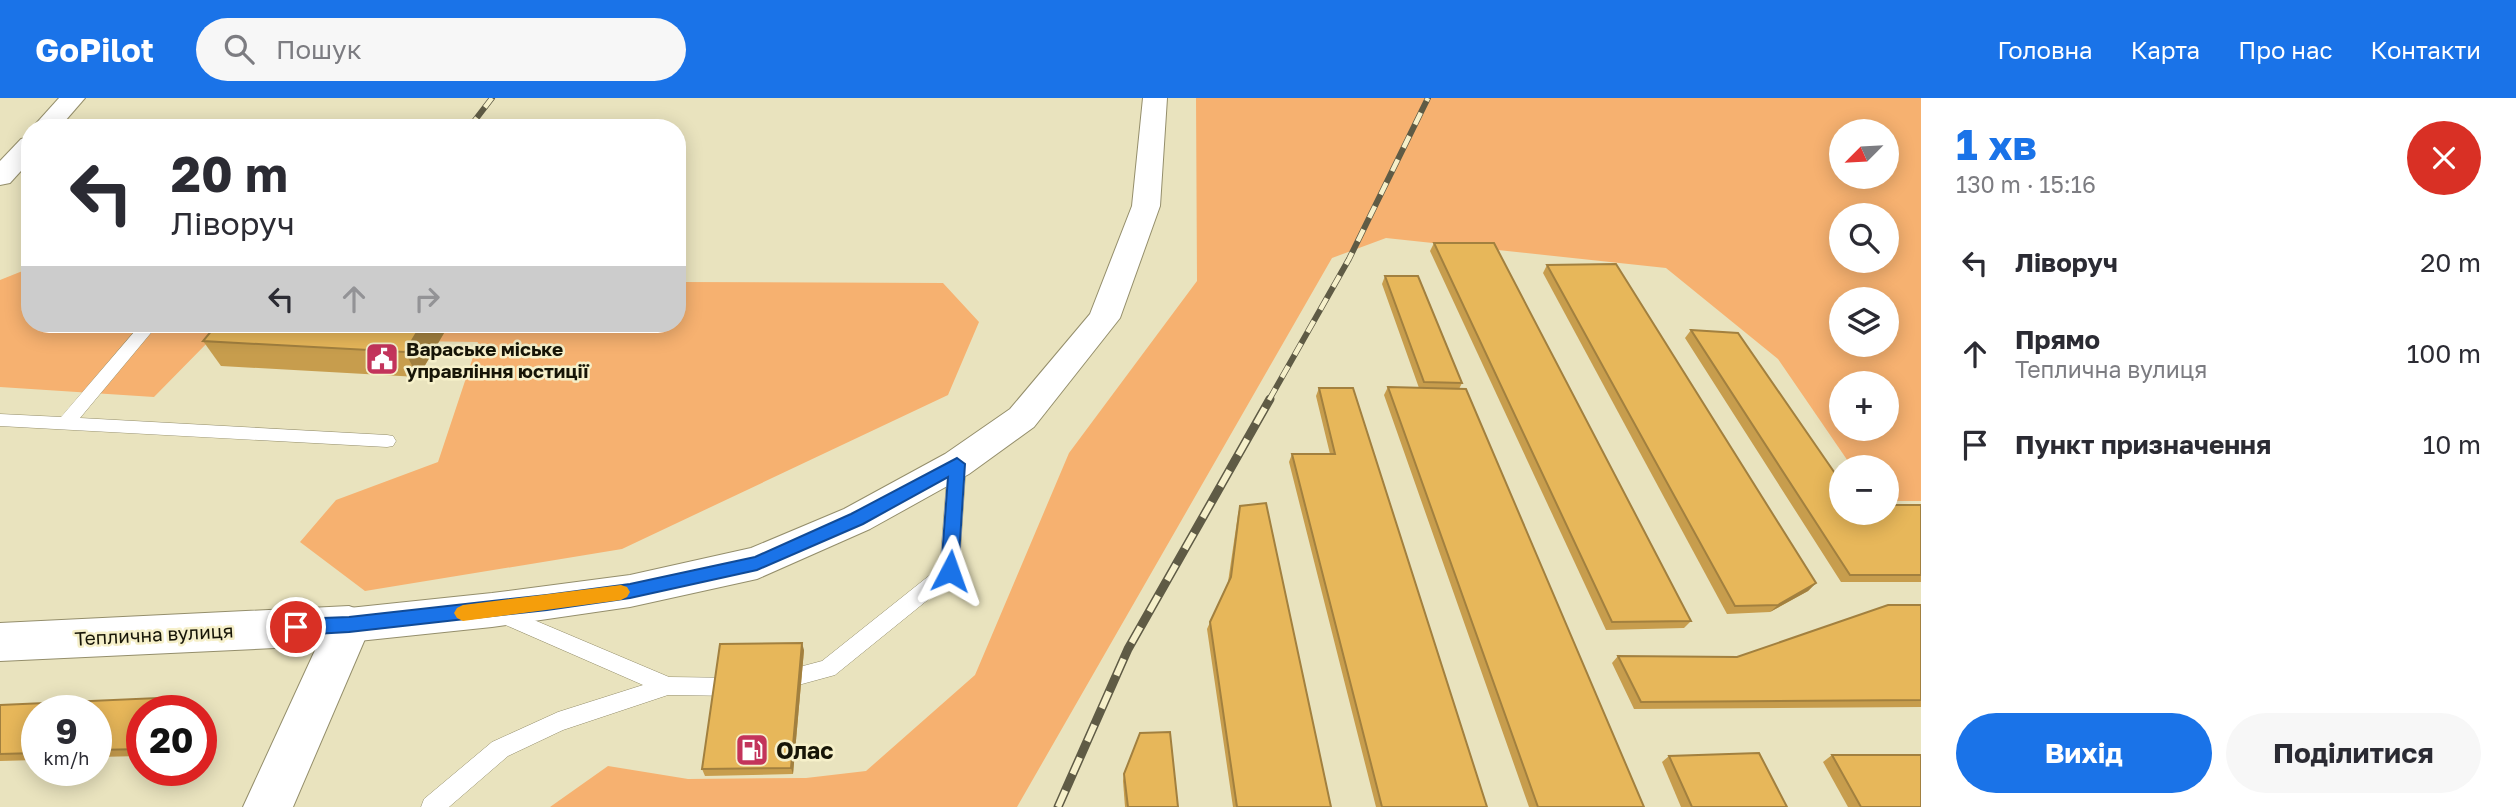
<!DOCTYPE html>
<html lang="uk">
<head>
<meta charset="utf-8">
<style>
  body { margin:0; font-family:"Golos Text",sans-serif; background:#f7f7f7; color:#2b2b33; height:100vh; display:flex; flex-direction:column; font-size:26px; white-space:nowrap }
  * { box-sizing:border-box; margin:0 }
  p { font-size:23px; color:#7c7c81 }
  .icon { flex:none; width:38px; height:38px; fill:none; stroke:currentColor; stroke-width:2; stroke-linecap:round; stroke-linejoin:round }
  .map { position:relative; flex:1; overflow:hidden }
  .details { display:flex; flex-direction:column; background:#fff; width:595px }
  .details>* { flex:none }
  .top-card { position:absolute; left:21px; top:21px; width:665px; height:214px; border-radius:28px; box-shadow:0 4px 18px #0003; background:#fff; color:#2b2b33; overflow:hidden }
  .needle { width:46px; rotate:246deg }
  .controls { position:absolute; left:1829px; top:21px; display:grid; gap:14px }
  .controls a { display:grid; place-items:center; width:70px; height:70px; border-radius:50%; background:#fff; box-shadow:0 4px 18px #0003; font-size:35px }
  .speed { position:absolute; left:21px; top:597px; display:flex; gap:14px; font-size:35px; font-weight:700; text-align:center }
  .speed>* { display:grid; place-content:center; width:91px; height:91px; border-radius:50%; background:#fff; box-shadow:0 4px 18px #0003; line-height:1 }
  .speed small { font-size:18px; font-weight:400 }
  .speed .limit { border:10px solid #d22; background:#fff; color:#111 }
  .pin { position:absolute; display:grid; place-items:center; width:60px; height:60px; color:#fff; margin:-30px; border:4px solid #fff; border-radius:50%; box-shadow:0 2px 7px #0007 }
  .me { position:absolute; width:77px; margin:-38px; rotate:4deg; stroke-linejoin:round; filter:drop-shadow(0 0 5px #0008) }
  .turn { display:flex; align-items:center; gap:24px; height:147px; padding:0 35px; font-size:32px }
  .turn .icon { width:91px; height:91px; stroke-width:2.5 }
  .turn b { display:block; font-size:49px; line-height:60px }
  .lanes { display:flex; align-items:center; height:66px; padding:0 35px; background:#0003; justify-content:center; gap:35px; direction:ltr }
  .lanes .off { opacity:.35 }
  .round { display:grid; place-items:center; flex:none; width:74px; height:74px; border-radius:37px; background:#f7f7f7 }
  .overview { display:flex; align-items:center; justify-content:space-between; height:119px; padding:0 35px }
  h1 { font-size:42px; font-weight:700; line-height:52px; color:#1a73e8 }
  .action { display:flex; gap:14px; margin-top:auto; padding:14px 35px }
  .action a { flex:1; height:80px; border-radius:42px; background:#1a73e8; color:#fff; font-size:28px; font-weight:700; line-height:80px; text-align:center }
  .action a+a { background:#f7f7f7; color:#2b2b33 }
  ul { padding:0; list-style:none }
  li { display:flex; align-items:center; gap:21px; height:91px; padding:0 35px }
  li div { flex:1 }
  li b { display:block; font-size:26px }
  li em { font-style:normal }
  header { display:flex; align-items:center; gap:42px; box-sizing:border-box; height:98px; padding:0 35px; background:#1a73e8; color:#fff }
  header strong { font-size:33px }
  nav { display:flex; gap:38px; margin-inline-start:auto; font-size:24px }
  .search { width:490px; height:63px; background:#f7f7f7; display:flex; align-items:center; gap:18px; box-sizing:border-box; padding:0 24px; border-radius:38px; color:#7c7c81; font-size:26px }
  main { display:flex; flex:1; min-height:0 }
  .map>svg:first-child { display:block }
  .green { fill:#f6b170; fill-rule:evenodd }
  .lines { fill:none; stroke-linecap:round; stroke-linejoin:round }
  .service-casing { stroke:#948e6b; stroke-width:1 }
  .minor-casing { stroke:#948e6b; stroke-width:2 }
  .tertiary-casing { stroke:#948e6b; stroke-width:2 }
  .service { fill:#fff; fill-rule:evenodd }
  .minor { fill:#fff; fill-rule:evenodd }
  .tertiary { fill:#fff; fill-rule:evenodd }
  .rail-far1-casing { stroke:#5f5b45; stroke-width:6 }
  .rail-casing { stroke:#5f5b45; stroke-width:9 }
  .rail-far1 { stroke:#f6f0ca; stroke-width:4.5; stroke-dasharray:13; stroke-linecap:butt }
  .rail { stroke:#f6f0ca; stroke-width:6; stroke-dasharray:18; stroke-linecap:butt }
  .wall { fill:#c79d4d }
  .shaded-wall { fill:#a2803f }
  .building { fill:#e7b75a; stroke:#a2803f; stroke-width:2 }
  .route { fill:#1a73e8; stroke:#114b97; stroke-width:2 }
  .slow { fill:#f59e0b }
  .labels { text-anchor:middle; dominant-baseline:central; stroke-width:5; stroke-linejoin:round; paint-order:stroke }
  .poi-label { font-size:19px; font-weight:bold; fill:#171507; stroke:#f6f0ca; text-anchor:start }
  .street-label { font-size:19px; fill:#171507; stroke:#f6f0ca }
  .near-poi-label { font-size:23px; font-weight:bold; fill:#171507; stroke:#f6f0ca; text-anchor:start }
</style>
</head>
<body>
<header>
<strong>GoPilot</strong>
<div class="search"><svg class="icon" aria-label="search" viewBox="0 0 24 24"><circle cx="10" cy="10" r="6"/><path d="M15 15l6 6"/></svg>Пошук</div>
<nav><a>Головна</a><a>Карта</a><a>Про нас</a><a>Контакти</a></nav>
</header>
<main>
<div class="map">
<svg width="1921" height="709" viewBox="0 0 1921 709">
  <rect width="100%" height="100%" fill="#e9e3be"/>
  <!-- green -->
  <g class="green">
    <path d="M 1196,0 L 1921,0 L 1921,403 L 1887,403 L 1886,369 L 1852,369 L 1778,261 L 1666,170 L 1386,140 L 1332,160 L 1017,709 L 550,709 L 608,668 L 688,681 L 806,680 L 866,673 L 975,577 L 1069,355 L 1197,183 ZM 1841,33 L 1886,33 L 1886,79 L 1841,79 ZM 1841,117 L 1886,117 L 1886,163 L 1841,163 ZM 1841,201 L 1886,201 L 1886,247 L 1841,247 ZM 1841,285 L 1886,285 L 1886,331 L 1841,331 Z"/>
    <polygon points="30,170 30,226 677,226 677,184 943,185 979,224 948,297 622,451 365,493 300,444 336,402 438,364 478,244 212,240 154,299 0,289 0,182"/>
  </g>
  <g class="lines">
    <defs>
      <g id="service">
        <polygon points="141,226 151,226 155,230 80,320 387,337 393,338 396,343 393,348 387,349 0,328 0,316 61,319"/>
        <polygon points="957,359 963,361 966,366 959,473 956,479 835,577 780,592 773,590 770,583 773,576 822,563 940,469 948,366 951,361"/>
        <polygon points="501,508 669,579 739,580 746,582 749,589 746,596 739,598 668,597 563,632 508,658 449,709 421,709 424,701 492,644 558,614 643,587 494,522 491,516 494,510"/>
      </g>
      <g id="minor">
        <polygon points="59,0 85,0 59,30 32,30"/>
        <polygon points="1143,0 1167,0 1160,108 1120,220 1034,329 969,376 870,431 757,481 630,509 492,529 349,544 335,539 329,527 335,515 349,510 492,495 630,477 751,450 844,411 945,356 1010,311 1090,216 1132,108"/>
        <polygon points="30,39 30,63 10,85 0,87 0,63 21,41"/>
      </g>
      <polygon id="tertiary" points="349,508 365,514 371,527 293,709 243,709 317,548 0,563 0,525"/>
    </defs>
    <!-- service casing -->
    <use href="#service" class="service-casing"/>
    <!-- minor casing -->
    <use href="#minor" class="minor-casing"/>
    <!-- tertiary casing -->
    <use href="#tertiary" class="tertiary-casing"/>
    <!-- service -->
    <use href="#service" class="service"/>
    <!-- minor -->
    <use href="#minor" class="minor"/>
    <!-- tertiary -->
    <use href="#tertiary" class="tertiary"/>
    <defs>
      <g id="rail-far1">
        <polyline points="469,30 492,0"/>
        <polyline points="1269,302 1349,161 1428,0"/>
      </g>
      <polyline id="rail" points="1058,709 1128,551 1270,301"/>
    </defs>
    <!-- rail-far1 casing -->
    <use href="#rail-far1" class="rail-far1-casing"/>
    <!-- rail casing -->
    <use href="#rail" class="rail-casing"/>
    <!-- rail-far1 -->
    <use href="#rail-far1" class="rail-far1"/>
    <!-- rail -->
    <use href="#rail" class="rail"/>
  </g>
  <!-- wall -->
  <g class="wall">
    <polygon points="1434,145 1691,523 1684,530 1606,532 1430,153"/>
    <polygon points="1547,167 1816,485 1808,493 1770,514 1727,516 1543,175"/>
    <polygon points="1385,178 1462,285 1459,291 1644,709 1529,709 1384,297 1388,289 1419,290 1382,186"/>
    <polygon points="447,230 418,279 221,268 203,243"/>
    <polygon points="1691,232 1841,415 1921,407 1921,484 1841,484 1685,240"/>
    <polygon points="1319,290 1487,709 1376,709 1289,364 1292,356 1330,356 1316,298"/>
    <polygon points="1240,408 1331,709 1233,709 1207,531 1228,484 1238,416"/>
    <polygon points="1921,507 1921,609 1634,611 1612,565 1618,558 1737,559"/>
    <polygon points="804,552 793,676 705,678 702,671"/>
    <polygon points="188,606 142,612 142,658 96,659 96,612 37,612 37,662 0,663 0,607"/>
    <polygon points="1832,657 1921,709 1848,709 1823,664"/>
    <polygon points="1669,658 1787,709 1681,709 1662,664"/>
    <polygon points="1124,676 1178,709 1125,709 1123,683"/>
  </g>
  <!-- shaded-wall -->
  <g class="shaded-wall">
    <polygon points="422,226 445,226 447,230 418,279 405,254"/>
    <polygon points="1816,485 1808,493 1770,514 1778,507"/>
    <polygon points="802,545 804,552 793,676 791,670"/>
    <polygon points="180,599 188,606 185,612 173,612"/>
  </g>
  <!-- building -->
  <g class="building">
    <polygon points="1434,145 1494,145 1691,523 1612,524"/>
    <polygon points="1616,166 1816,485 1778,507 1735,508 1547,167"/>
    <polygon points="1385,178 1418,178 1462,285 1424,284"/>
    <polygon points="217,226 422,226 405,254 203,243"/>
    <polygon points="1691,232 1738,235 1841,384 1841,415 1886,415 1886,407 1921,407 1921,477 1850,477"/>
    <polygon points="1388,289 1466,291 1644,709 1538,709"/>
    <polygon points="1319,290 1353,290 1487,709 1382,709 1292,356 1335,356"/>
    <polygon points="1266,405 1331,709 1237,709 1210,524 1231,479 1240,408"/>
    <polygon points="1888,507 1921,507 1921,602 1641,604 1618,558 1737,559"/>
    <polygon points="802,545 791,670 702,671 720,546"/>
    <polygon points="180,599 173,612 142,612 142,651 96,652 96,612 37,612 37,655 0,656 0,607"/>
    <polygon points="1170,634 1178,709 1128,709 1124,676 1140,635"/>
    <polygon points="1759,655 1787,709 1692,709 1669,658"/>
    <polygon points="1832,657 1921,657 1921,709 1861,709"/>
  </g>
  <!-- route -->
  <polygon class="route" points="957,360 965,366 958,473 956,478 950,480 943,478 941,473 948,379 863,426 757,472 630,500 547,512 349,534 296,537 290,535 287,529 290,524 296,521 349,519 547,497 630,486 755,459 851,416"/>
  <!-- slow -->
  <polygon class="slow" points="621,487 627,489 630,494 627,499 621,502 463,523 457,520 454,515 457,510 463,507"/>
  <!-- icons -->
  <defs>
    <symbol id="civic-square" viewBox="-11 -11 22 22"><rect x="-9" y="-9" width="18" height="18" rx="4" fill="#c3345b" stroke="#f6f0ca"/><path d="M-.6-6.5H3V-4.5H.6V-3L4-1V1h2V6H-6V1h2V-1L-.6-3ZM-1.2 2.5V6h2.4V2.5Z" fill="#fff"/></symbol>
    <symbol id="fuel-square" viewBox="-11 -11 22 22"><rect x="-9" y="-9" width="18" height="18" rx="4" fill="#c3345b" stroke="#f6f0ca"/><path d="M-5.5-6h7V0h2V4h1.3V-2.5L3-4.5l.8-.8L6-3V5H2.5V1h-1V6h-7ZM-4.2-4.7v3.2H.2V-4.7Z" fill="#fff"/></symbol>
  </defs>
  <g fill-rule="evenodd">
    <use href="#civic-square" x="363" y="242" width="38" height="38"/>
    <use href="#fuel-square" x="733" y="633" width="38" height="38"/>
  </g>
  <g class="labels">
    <!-- poi labels -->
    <g class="poi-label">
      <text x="406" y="250">Вараське міське<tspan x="406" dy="22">управління юстиції</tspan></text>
    </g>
    <!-- street labels -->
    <g class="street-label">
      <text transform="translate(154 536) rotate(-3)">Теплична вулиця</text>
    </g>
    <!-- near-poi labels -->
    <g class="near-poi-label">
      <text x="776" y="652">Олас</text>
    </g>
  </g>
</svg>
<div class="controls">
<a><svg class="needle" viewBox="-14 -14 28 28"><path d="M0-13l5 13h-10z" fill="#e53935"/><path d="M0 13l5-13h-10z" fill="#7c7c81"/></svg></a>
<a><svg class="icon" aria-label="search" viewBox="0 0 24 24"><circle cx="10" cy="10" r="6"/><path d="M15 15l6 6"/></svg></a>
<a><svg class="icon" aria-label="layers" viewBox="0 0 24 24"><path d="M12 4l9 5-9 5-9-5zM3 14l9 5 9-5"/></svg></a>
<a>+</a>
<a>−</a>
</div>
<div class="speed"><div>9<small>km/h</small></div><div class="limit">20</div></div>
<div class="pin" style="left:296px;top:529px;background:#d93025"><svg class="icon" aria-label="arrive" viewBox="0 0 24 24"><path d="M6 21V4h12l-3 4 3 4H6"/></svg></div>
<svg class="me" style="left:950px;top:473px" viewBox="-20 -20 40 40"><path d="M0-17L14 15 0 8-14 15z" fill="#1a73e8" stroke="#fff" stroke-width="4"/></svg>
<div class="top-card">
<div class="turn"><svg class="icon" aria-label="left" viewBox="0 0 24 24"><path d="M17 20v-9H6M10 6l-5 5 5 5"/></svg><div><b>20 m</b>Ліворуч</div></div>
<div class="lanes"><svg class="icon" aria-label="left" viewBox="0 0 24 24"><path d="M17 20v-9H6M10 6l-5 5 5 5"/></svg><svg class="icon off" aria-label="ahead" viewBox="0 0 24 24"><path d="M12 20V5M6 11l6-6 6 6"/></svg><svg class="icon off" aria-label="right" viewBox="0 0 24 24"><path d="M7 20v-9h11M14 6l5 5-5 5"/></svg></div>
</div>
</div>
<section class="details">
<div class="overview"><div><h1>1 хв</h1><p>130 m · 15:16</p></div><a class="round" style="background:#d93025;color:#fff"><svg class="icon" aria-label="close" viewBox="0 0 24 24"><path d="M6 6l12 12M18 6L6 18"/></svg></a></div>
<ul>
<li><svg class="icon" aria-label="left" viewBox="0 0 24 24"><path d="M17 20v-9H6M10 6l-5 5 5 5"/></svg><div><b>Ліворуч</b></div><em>20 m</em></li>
<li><svg class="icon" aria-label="ahead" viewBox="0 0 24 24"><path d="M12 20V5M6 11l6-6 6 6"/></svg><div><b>Прямо</b><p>Теплична вулиця</p></div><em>100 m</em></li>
<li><svg class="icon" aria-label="arrive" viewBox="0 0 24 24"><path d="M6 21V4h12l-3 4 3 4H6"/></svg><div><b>Пункт призначення</b></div><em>10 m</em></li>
</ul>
<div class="action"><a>Вихід</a><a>Поділитися</a></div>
</section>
</main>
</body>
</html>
